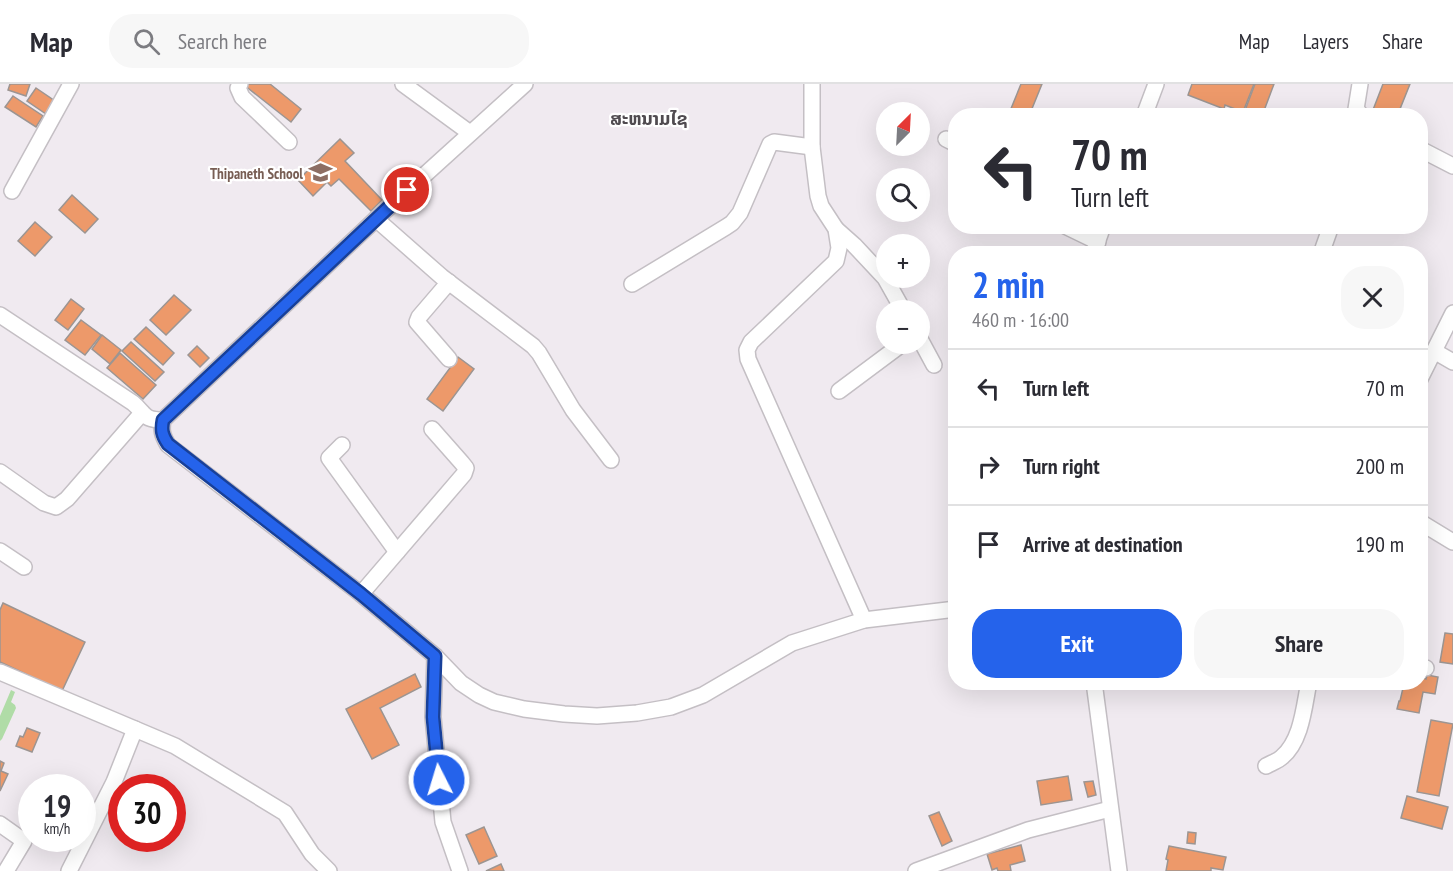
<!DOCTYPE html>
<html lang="en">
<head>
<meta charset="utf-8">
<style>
  body { margin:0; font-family:"PT Sans Narrow","Noto Sans Lao",sans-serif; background:#f7f7f7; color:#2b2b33; height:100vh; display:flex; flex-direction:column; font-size:22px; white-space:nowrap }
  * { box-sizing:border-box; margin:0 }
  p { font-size:20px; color:#7c7c81 }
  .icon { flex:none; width:33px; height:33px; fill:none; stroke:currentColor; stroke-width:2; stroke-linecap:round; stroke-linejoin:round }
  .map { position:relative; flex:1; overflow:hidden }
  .drawer { position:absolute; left:948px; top:162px; width:480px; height:444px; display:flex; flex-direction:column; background:#fff; border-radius:24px; box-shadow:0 6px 24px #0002 }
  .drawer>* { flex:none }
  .banner { position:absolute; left:948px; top:24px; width:480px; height:126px; border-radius:24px; box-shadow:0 6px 24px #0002; background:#fff; color:#2b2b33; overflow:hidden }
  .needle { width:39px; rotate:24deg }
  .fabs { position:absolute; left:876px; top:18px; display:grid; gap:12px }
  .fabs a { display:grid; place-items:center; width:54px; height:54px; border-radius:50%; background:#fff; box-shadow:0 6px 24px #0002; font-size:30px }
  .speed { position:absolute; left:18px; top:690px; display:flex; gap:12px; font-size:30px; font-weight:700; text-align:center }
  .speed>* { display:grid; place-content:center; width:78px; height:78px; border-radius:50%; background:#fff; box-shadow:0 6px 24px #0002; line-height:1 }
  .speed small { font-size:15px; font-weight:400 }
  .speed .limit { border:9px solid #d22; background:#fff; color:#111 }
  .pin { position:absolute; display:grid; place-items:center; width:51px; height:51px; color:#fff; margin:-26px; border:3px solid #fff; border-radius:50%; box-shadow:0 2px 6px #0007 }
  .me { position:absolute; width:66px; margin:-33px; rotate:355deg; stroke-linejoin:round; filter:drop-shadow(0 0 4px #0008) }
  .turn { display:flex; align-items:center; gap:21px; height:126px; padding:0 24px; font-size:27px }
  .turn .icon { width:78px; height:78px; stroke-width:2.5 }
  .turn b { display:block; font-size:42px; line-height:51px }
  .round { display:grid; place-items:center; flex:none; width:63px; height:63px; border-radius:24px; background:#f7f7f7 }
  .headline { display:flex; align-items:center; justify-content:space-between; height:102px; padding:0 24px }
  h1 { font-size:36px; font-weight:600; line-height:45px; color:#2563eb }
  .action { display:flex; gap:12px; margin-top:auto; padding:12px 24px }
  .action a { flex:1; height:69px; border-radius:24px; background:#2563eb; color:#fff; font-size:24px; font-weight:600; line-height:69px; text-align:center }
  .action a+a { background:#f7f7f7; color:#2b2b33 }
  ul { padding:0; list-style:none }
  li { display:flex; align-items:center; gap:18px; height:78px; padding:0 24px; border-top:2px solid #e1e1e2 }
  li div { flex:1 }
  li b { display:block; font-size:22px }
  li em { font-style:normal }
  header { display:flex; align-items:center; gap:36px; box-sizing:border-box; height:84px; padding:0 30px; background:#fff; border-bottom:2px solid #e1e1e2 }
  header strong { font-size:28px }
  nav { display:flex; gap:33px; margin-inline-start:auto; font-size:21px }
  .search { width:420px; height:54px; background:#f7f7f7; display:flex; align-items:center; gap:15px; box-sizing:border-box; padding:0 21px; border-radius:24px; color:#7c7c81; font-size:22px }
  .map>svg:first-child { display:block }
  .green { fill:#b0dca7 }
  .building { fill:#ed996a; stroke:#9c9592; stroke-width:1.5 }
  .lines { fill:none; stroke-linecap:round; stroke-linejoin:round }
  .minor-casing { stroke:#c4bfc4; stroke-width:18 }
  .minor { stroke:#fff; stroke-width:15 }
  .route-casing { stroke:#184099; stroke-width:15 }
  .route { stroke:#2563eb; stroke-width:10 }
  .labels { text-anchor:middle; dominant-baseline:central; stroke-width:4.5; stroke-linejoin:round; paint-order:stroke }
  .education-label { font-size:15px; font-weight:bold; fill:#785e54; stroke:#fff; text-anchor:end }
  .quarter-label { font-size:18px; font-weight:bold; fill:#504b50; stroke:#fff }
</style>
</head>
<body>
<header>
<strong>Map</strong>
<div class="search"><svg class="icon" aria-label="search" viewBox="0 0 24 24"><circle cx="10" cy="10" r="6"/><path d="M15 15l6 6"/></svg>Search here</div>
<nav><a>Map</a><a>Layers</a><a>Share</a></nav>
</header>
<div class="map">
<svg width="1453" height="787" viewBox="0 0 1453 787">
  <rect width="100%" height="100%" fill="#f0eaf0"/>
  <!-- green -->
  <polygon class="green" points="11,606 15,608 11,618 15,621 16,624 2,655 0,657 0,632"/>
  <!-- building -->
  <g class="building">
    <polygon points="10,0 30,0 26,12 8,6"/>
    <polygon points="245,0 270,0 301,25 291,38 244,1"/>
    <polygon points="1021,0 1042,0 1029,32 1008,32"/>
    <polygon points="1192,0 1254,0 1243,28 1225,21 1224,25 1188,11"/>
    <polygon points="1255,0 1274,0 1262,32 1251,32 1244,29"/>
    <polygon points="1383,0 1410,0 1400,25 1414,32 1371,31"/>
    <polygon points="36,4 55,17 46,30 27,17"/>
    <polygon points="13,12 43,32 36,43 5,23"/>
    <polygon points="340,55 354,69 345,77 382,116 371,127 339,95 331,102 327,98 313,112 298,96"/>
    <polygon points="72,111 98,135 85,149 59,126"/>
    <polygon points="35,138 52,153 35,172 18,157"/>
    <polygon points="174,211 191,226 166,251 150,236"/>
    <polygon points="71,215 84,225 68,246 55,236"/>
    <polygon points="81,236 101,251 85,271 65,256"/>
    <polygon points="146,243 174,269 163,281 134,255"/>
    <polygon points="102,251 121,266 110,280 92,265"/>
    <polygon points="131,258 164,288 155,297 122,267"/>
    <polygon points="197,262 209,274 200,283 188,271"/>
    <polygon points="120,269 156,301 143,315 107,284"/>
    <polygon points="458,273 474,285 443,327 427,315"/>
    <polygon points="3,519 85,558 62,607 0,578 0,526"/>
    <polygon points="1445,549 1453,550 1453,580 1440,578"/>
    <polygon points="415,590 421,603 380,624 399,661 372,675 346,625"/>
    <polygon points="1427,591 1438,593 1435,610 1423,608 1419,629 1397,625 1399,617 1400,617 1403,604 1400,603 1400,598 1420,598 1420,593 1426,595"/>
    <polygon points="1431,636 1453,640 1439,712 1417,708"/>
    <polygon points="27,644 40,649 32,668 16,662 20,652 23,653"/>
    <polygon points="0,677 4,679 1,687 8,690 0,707"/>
    <polygon points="1068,692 1072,716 1041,721 1037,697"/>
    <polygon points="1093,697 1096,711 1088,713 1084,698"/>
    <polygon points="1407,712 1448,723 1442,745 1401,734"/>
    <polygon points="939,728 952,757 942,762 929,732"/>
    <polygon points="484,743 497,772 479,780 466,751"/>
    <polygon points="1188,748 1196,749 1195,760 1187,759"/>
    <polygon points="1021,761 1025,777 1010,781 1011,787 998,787 997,784 992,786 987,770"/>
    <polygon points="1169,762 1226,773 1223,786 1211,784 1211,787 1166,787 1168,776 1166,775"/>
    <polygon points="501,780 504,787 486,787"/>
  </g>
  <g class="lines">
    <defs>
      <g id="minor">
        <polyline points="240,0 238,4 242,13 289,58"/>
        <polyline points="403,0 470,49"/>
        <path d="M 525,0 L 376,135 L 163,336 C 161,346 162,351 168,361 L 361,510 L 435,572 L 461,599 L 479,611 L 494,618 L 524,625 L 564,630 L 597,632 L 637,629 L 671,623 L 703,611 L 792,559 L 864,536 L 956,525"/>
        <polyline points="812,0 812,63 818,112 821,122 836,145 839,164 836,177 751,258 747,266 748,275 864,536"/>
        <polyline points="1360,0 1356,25 1362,32"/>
        <polyline points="1144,32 1156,0"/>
        <polyline points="946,55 956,60"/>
        <polyline points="1420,65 1453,82"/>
        <polyline points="12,107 71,0"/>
        <polyline points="376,135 442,193 533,262 539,269 573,326 611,376"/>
        <polyline points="1065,142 1098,158"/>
        <polyline points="836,145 854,161 885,194 903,226"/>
        <polyline points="1093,170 1103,142"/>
        <polyline points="1321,170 1331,142"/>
        <polyline points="449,198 419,233 417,238 449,275"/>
        <polyline points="632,200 726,143 732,139 740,129 770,60 774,58 812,63"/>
        <path d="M 0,231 L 133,319 C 146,330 143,336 163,336"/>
        <polyline points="920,255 934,281"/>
        <polyline points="1434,267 1453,278"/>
        <polyline points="1420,295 1453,229"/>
        <polyline points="839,307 902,260"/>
        <polyline points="342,361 329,374 397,468"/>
        <polyline points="0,388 44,419 56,423 67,415 142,329"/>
        <polyline points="1420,438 1453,458"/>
        <polyline points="0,467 24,483"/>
        <polyline points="361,510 464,390 466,384 462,379 432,345"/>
        <polyline points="435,572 433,633 443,738 460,787"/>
        <polyline points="1420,584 1426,584"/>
        <polyline points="0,588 175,662 285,729 312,770 329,787"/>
        <polyline points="1094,598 1119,787"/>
        <path d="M 1266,682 C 1271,679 1278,677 1282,673 C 1302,656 1304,622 1309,598"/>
        <polyline points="0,740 24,757 6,787"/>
        <polyline points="69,787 114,698 135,645"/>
        <polyline points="916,787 1028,746 1110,725"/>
      </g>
    </defs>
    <!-- minor casing -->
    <use href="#minor" class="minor-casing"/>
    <!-- minor -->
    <use href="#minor" class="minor"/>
  </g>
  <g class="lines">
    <defs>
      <path id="route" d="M 407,106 L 163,336 C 161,346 162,351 168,360 L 361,510 L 435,572 L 433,633 L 439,696"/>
    </defs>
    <!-- route casing -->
    <use href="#route" class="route-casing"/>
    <!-- route -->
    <use href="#route" class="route"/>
  </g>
  <!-- icons -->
  <defs>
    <symbol id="school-bare" viewBox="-9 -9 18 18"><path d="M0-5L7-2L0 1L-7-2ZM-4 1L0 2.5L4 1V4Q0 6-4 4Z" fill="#8d6e63" stroke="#fff" stroke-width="2.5" paint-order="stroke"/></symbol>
  </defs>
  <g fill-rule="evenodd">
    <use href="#school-bare" x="304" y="72" width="33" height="33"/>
  </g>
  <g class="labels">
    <!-- education labels -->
    <g class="education-label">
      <text x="303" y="89">Thipaneth School</text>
    </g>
    <!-- quarter labels -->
    <g class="quarter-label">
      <text x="649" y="34">ສະຫນາມໄຊ</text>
    </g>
  </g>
</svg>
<div class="fabs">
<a><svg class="needle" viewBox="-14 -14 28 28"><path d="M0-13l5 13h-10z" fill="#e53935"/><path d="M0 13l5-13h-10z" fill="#7c7c81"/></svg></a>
<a><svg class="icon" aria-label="search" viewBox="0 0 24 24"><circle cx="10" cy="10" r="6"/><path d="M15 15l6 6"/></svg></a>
<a>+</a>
<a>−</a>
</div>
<div class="speed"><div>19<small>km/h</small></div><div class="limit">30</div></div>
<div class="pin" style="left:407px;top:106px;background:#d93025"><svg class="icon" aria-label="arrive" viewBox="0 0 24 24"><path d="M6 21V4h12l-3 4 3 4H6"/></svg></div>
<svg class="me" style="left:439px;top:696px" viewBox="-20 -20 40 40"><circle r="17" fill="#2563eb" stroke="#fff" stroke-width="3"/><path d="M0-11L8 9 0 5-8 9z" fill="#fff"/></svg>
<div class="banner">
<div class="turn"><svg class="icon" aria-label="left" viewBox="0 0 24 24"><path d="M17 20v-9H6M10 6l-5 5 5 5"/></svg><div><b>70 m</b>Turn left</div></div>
</div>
<section class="drawer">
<div class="headline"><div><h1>2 min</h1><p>460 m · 16:00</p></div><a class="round"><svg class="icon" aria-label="close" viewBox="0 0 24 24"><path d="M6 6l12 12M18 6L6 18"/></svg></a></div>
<ul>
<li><svg class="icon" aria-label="left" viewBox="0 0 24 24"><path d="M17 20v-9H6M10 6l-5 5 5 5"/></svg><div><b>Turn left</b></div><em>70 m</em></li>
<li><svg class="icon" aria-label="right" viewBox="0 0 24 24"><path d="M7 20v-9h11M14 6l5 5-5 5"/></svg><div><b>Turn right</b></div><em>200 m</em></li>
<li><svg class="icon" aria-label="arrive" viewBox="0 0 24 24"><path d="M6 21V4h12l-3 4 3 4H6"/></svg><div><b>Arrive at destination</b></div><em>190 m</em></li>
</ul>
<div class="action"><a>Exit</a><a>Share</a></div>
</section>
</div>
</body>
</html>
